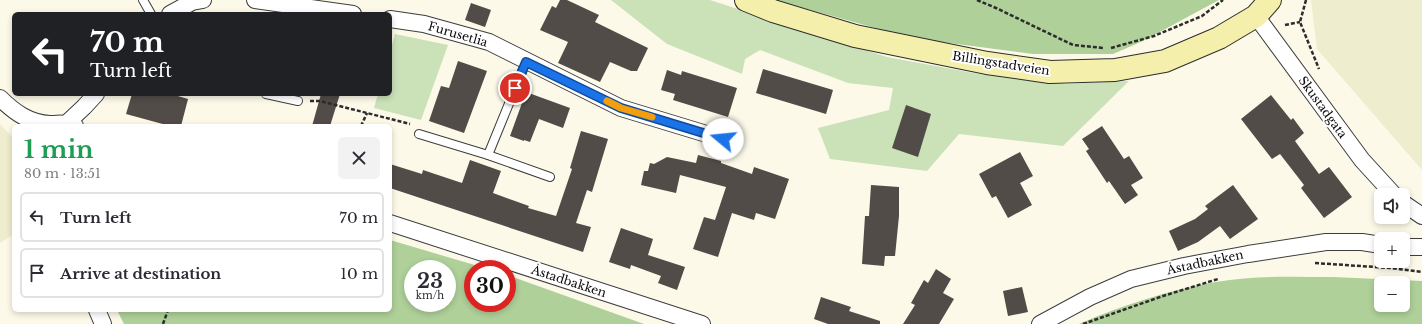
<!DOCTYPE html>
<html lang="en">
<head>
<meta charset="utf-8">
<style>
  body { margin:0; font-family:"Libre Baskerville",serif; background:#f2f2f3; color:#2b2b33; height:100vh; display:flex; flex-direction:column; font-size:15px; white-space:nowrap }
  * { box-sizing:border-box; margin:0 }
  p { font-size:13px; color:#7c7c81 }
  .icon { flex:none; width:22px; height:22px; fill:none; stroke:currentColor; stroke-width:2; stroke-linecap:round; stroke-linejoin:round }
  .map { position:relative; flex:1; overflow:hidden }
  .details { position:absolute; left:12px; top:124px; width:380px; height:188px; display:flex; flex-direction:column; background:#fff; border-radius:6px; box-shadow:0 2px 6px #0003 }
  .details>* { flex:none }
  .top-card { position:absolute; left:12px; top:12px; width:380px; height:84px; border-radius:6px; box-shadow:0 2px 6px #0003; background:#202124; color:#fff; overflow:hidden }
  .buttons { position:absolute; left:1374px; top:188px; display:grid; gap:8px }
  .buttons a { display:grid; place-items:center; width:36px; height:36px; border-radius:6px; background:#fff; box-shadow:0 2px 6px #0003; font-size:20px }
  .speed { position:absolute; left:404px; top:260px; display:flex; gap:8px; font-size:20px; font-weight:700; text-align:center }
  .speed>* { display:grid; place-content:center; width:52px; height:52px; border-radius:50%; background:#fff; box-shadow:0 2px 6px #0003; line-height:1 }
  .speed small { font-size:10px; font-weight:400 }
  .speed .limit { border:6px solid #d22; background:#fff; color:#111 }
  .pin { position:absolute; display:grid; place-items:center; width:34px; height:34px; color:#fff; margin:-17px; border:2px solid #fff; border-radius:50%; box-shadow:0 1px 4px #0007 }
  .me { position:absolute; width:44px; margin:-22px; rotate:287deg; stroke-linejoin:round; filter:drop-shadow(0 0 3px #0008) }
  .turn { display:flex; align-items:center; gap:14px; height:84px; padding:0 12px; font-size:18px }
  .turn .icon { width:52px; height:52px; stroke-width:2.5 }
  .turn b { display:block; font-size:28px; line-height:34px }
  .round { display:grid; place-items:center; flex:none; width:42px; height:42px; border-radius:6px; background:#f2f2f3 }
  .headline { display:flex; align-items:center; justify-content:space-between; height:68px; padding:0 12px }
  h1 { font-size:24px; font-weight:700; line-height:30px; color:#1e9e55 }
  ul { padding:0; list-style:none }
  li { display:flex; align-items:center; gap:12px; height:50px; margin:0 8px 6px; padding:0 4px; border:2px solid #e1e1e2; border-radius:6px }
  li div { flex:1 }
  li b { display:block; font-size:15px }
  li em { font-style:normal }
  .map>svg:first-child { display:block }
  .farmland { fill:#eeedcd }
  .green { fill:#cbe1b8 }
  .forest { fill:#afd099; fill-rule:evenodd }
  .building { fill:#514c48 }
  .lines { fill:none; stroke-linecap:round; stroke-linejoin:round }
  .lane-casing { stroke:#3d3d3d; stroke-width:10 }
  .street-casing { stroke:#3d3d3d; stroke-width:18 }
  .secondary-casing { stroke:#2c2c2c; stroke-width:24 }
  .path { stroke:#2c2c2c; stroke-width:2.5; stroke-dasharray:4 2; stroke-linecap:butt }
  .lane { stroke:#fff; stroke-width:8 }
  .street { stroke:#fff; stroke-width:16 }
  .secondary { stroke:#f4f0ac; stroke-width:22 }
  .route-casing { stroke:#114b97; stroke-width:10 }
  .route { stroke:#1a73e8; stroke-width:7 }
  .slow { stroke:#f59e0b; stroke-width:7 }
  .labels { text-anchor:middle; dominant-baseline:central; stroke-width:4; stroke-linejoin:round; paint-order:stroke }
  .street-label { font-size:12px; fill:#0a0a0a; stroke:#fff }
</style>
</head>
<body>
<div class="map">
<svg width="1422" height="324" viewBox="0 0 1422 324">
  <rect width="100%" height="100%" fill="#fcf9e9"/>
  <!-- farmland -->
  <g class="farmland">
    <polygon points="1311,0 1422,0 1422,170 1317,49"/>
    <polygon points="0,124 14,139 14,234 0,243"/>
  </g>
  <!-- green -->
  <g class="green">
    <polygon points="611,0 710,0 887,57 979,74 1065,84 1129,81 1063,146 959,134 927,171 830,159 818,128 889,110 893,88 848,83 760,50 745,59 742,74 667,44"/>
    <polygon points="395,34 448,45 421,120 374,108 378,94 390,94 390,52"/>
  </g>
  <!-- forest -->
  <g class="forest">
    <polygon points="775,0 1219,0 1143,41 1113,54 1033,54 911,38"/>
    <path d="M 390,240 L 488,269 L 473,269 L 473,303 L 507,303 L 507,275 L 644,324 L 124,324 L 117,310 L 390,310 ZM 413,269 L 447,269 L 447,303 L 413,303 Z"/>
    <path d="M 1333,277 L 1422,281 L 1422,324 L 1079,324 C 1123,305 1169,290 1216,282 C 1254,275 1294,277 1333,277 ZM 1381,283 L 1403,283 L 1403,305 L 1381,305 Z"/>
  </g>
  <!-- building -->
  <g class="building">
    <polygon points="560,0 567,0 599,15 595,22 648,48 637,71 631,71 610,62 600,82 558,63 568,42 540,30 552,6 556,8"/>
    <polygon points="471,3 491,10 485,27 465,20"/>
    <polygon points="458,61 487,71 464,133 429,121 441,86 449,88"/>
    <polygon points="763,69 833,90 826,114 756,93"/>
    <polygon points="667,70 681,75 682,71 737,88 728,117 673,100 675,94 661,90"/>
    <polygon points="526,92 570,108 563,128 539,119 530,142 524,140 524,141 510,136"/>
    <polygon points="132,94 171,94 188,99 181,126 170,126 126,114"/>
    <polygon points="321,94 340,94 330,126 312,126"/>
    <polygon points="1271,95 1291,120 1293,118 1304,133 1295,141 1319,174 1329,167 1352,197 1324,218 1301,188 1304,185 1280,154 1272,159 1241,119"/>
    <polygon points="906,105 931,114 918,157 892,148"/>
    <polygon points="1102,126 1124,159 1129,156 1143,178 1131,185 1138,195 1125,204 1109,181 1107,183 1086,151 1089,149 1082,139"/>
    <polygon points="581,131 608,139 592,192 587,190 576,223 591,227 583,252 390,188 390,164 422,174 423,170 462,183 470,160 501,171 493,193 529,206 528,208 556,216 572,169 570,168"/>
    <polygon points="1020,152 1033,176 1020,183 1032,205 1008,218 996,196 992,198 979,174"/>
    <polygon points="698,155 721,161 721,163 752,174 754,167 789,179 775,219 756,213 754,220 732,213 718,257 693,249 704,217 715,220 726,187 680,175 676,193 641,185 644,171 648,171 650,163 654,164 667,157 696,163"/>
    <polygon points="871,185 899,187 899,216 895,256 885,256 884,266 862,264 865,216 869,216"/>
    <polygon points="1233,185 1258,219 1230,239 1220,226 1198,242 1178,251 1169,231 1195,219 1208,209 1205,206"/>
    <polygon points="621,228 653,239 648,255 685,267 677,290 658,283 661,276 631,265 630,269 609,262"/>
    <polygon points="936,269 951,279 943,293 954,299 939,324 903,324 915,305 911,303 924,280 928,283"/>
    <polygon points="1022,287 1028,312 1008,316 1003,291"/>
    <polygon points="821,297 851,307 849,311 880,321 880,324 828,324 814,319"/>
  </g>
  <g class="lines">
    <defs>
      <g id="lane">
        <polyline points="143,0 151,14"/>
        <polyline points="266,94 298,101"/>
        <polyline points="419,134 488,155 526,62"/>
        <polyline points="488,155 550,177"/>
      </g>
      <g id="street">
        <polyline points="255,0 353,14"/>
        <polyline points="170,14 192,2 203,0"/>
        <polyline points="1256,16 1362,160 1394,195"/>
        <polyline points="390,19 424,24 489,42 621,108 723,139"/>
        <path d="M 0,98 C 14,112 29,123 50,124 C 60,124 64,122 75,126"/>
        <polyline points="67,123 84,107 96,94"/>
        <polyline points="1403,203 1422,216"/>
        <polyline points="390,223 702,324"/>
        <polyline points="1403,247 1422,247"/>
        <polyline points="97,310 103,324"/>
        <polyline points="1040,324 1090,297 1131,279 1184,266 1248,254 1326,242 1362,242 1381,245"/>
      </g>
      <polyline id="secondary" points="746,0 773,11 855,36 987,63 1050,72 1115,70 1165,61 1219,38 1256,16 1270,0"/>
    </defs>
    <!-- lane casing -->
    <use href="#lane" class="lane-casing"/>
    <!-- street casing -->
    <use href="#street" class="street-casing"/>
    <!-- secondary casing -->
    <use href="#secondary" class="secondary-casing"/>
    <!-- path -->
    <g class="path">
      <polyline points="977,0 996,8 1073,45 1104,48"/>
      <polyline points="1306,0 1300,22 1319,69"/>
      <polyline points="1285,25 1300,22"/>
      <polyline points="1111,48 1154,36 1202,16 1223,0"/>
      <polyline points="310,101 320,101 410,124"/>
      <polyline points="361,126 367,113"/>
      <polyline points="1315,263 1390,268 1422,272"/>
      <polyline points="163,324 168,310"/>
      <polyline points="1083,324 1163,296 1218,279"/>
    </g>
    <!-- lane -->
    <use href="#lane" class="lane"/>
    <!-- street -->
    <use href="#street" class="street"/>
    <!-- secondary -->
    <use href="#secondary" class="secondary"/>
  </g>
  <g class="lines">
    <defs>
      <polyline id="route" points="515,88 526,62 621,108 723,139"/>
    </defs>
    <!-- route casing -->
    <use href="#route" class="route-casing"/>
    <!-- route -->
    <use href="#route" class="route"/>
    <!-- slow -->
    <polyline class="slow" points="607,101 621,108 652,117"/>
  </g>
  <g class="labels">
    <!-- street labels -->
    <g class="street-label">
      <text transform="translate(458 34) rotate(16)">Furusetlia</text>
      <text transform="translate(1001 63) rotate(9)">Billingstadveien</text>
      <text transform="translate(1323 107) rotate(54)">Skustadgata</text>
      <text transform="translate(1205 262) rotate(-12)">Åstadbakken</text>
      <text transform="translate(569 281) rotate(18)">Åstadbakken</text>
    </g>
  </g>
</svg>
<div class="buttons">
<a><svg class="icon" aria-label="sound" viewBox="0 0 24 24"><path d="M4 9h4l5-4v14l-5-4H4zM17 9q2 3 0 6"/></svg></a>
<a>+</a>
<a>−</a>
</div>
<div class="speed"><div>23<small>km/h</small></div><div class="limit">30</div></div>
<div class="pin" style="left:515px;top:88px;background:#d93025"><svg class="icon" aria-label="arrive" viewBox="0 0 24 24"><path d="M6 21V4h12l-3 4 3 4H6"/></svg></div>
<svg class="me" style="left:723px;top:139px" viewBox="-20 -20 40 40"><circle r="19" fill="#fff"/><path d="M0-13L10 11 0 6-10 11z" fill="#1a73e8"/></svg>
<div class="top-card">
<div class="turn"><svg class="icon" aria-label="left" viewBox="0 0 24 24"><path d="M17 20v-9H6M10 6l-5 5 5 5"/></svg><div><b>70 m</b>Turn left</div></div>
</div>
<section class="details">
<div class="headline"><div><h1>1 min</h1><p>80 m · 13:51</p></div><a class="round"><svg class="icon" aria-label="close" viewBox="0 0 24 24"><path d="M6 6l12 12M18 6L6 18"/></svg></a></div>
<ul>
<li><svg class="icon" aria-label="left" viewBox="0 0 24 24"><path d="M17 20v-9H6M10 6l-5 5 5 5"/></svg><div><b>Turn left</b></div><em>70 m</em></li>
<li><svg class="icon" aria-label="arrive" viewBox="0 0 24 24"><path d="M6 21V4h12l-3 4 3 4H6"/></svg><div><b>Arrive at destination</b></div><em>10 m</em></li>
</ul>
</section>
</div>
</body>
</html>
